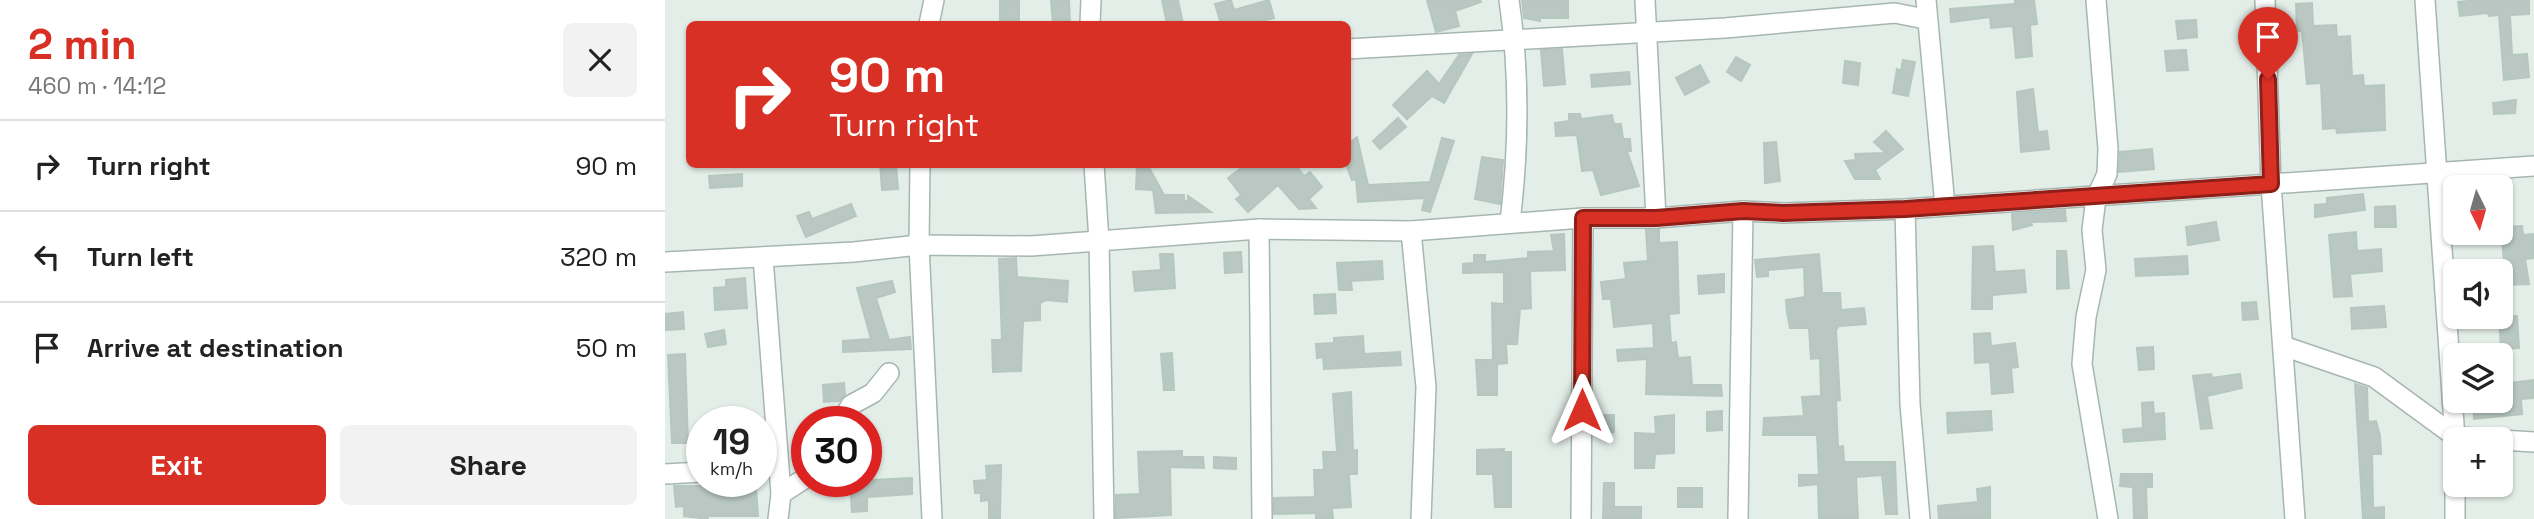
<!DOCTYPE html>
<html lang="en">
<head>
<meta charset="utf-8">
<style>
  body { margin:0; font-family:"Space Grotesk",sans-serif; background:#f2f2f2; color:#222; height:100vh; display:flex; flex-direction:column; font-size:26px; white-space:nowrap }
  * { box-sizing:border-box; margin:0 }
  p { font-size:23px; color:#767676 }
  .icon { flex:none; width:38px; height:38px; fill:none; stroke:currentColor; stroke-width:2; stroke-linecap:round; stroke-linejoin:round }
  .map { position:relative; flex:1; overflow:hidden }
  .details { display:flex; flex-direction:column; background:#fff; width:665px }
  .details>* { flex:none }
  .top-card { position:absolute; left:21px; top:21px; width:665px; height:147px; border-radius:10px; box-shadow:0 2px 5px #0004; background:#d93025; color:#fff; overflow:hidden }
  .needle { width:46px; rotate:175deg }
  .tools { position:absolute; left:1778px; top:175px; display:grid; gap:14px }
  .tools a { display:grid; place-items:center; width:70px; height:70px; border-radius:10px; background:#fff; box-shadow:0 2px 5px #0004; font-size:35px }
  .speed { position:absolute; left:21px; top:406px; display:flex; gap:14px; font-size:35px; font-weight:700; text-align:center }
  .speed>* { display:grid; place-content:center; width:91px; height:91px; border-radius:50%; background:#fff; box-shadow:0 2px 5px #0004; line-height:1 }
  .speed small { font-size:18px; font-weight:400 }
  .speed .limit { border:10px solid #d22; background:#fff; color:#111 }
  .pin { position:absolute; display:grid; place-items:center; width:60px; height:60px; color:#fff; margin:-72px -30px; border-radius:50% 50% 50% 0; rotate:-45deg; box-shadow:0 0 7px #0007 }
  .pin .icon { rotate:45deg }
  .me { position:absolute; width:77px; margin:-38px; rotate:0deg; stroke-linejoin:round; filter:drop-shadow(0 0 5px #0008) }
  .turn { display:flex; align-items:center; gap:24px; height:147px; padding:0 28px; font-size:32px }
  .turn .icon { width:91px; height:91px; stroke-width:2.5 }
  .turn b { display:block; font-size:49px; line-height:60px }
  .round { display:grid; place-items:center; flex:none; width:74px; height:74px; border-radius:10px; background:#f2f2f2 }
  .headline { display:flex; align-items:center; justify-content:space-between; height:119px; padding:0 28px }
  h1 { font-size:42px; font-weight:600; line-height:52px; color:#d93025 }
  .button { display:flex; gap:14px; margin-top:auto; padding:14px 28px }
  .button a { flex:1; height:80px; border-radius:10px; background:#d93025; color:#fff; font-size:28px; font-weight:600; line-height:80px; text-align:center }
  .button a+a { background:#f2f2f2; color:#222 }
  ul { padding:0; list-style:none }
  li { display:flex; align-items:center; gap:21px; height:91px; padding:0 28px; border-top:2px solid #e0e0e0 }
  li div { flex:1 }
  li b { display:block; font-size:26px }
  li em { font-style:normal }
  main { display:flex; flex:1; min-height:0 }
  .map>svg:first-child { display:block }
  .building { fill:#b9c8c2; stroke:#b6c7c0; stroke-width:2 }
  .lines { fill:none; stroke-linecap:round; stroke-linejoin:round }
  .minor-casing { stroke:#a6b6b0; stroke-width:22 }
  .minor { stroke:#fff; stroke-width:19 }
  .route-casing { stroke:#8d1f18; stroke-width:18 }
  .route { stroke:#d93025; stroke-width:12 }
</style>
</head>
<body>
<main>
<section class="details">
<div class="headline"><div><h1>2 min</h1><p>460 m · 14:12</p></div><a class="round"><svg class="icon" aria-label="close" viewBox="0 0 24 24"><path d="M6 6l12 12M18 6L6 18"/></svg></a></div>
<ul>
<li><svg class="icon" aria-label="right" viewBox="0 0 24 24"><path d="M7 20v-9h11M14 6l5 5-5 5"/></svg><div><b>Turn right</b></div><em>90 m</em></li>
<li><svg class="icon" aria-label="left" viewBox="0 0 24 24"><path d="M17 20v-9H6M10 6l-5 5 5 5"/></svg><div><b>Turn left</b></div><em>320 m</em></li>
<li><svg class="icon" aria-label="arrive" viewBox="0 0 24 24"><path d="M6 21V4h12l-3 4 3 4H6"/></svg><div><b>Arrive at destination</b></div><em>50 m</em></li>
</ul>
<div class="button"><a>Exit</a><a>Share</a></div>
</section>
<div class="map">
<svg width="1869" height="519" viewBox="0 0 1869 519">
  <rect width="100%" height="100%" fill="#e4eee9"/>
  <!-- building -->
  <g class="building">
    <rect x="335" y="0" width="19" height="24"/>
    <polygon points="386,0 404,0 405,24 388,24"/>
    <polygon points="497,0 513,0 518,24 502,24"/>
    <polygon points="566,0 569,10 604,0 609,18 585,24 556,24 550,4"/>
    <polygon points="762,0 815,0 816,2 790,11 794,26 771,32"/>
    <polygon points="857,0 903,0 903,18 875,18 875,21 859,18"/>
    <polygon points="1350,0 1369,0 1372,24 1365,25 1367,56 1351,58 1348,26 1326,28 1325,17 1286,22 1285,9 1350,4"/>
    <polygon points="1813,0 1864,0 1864,14 1845,15 1847,55 1862,54 1864,77 1839,80 1834,15 1824,16 1823,13 1795,16 1793,2"/>
    <polygon points="1647,3 1648,26 1671,25 1672,37 1685,36 1687,76 1698,75 1699,86 1719,85 1720,130 1672,133 1671,128 1658,129 1656,83 1642,84 1637,31 1632,31 1631,4"/>
    <polygon points="1531,20 1532,37 1513,39 1511,21"/>
    <polygon points="897,49 900,84 879,86 876,50"/>
    <polygon points="1521,50 1523,70 1502,71 1500,51"/>
    <polygon points="807,54 779,103 767,96 742,119 728,105 762,71 774,84 794,55"/>
    <polygon points="1071,57 1085,65 1076,81 1062,72"/>
    <polygon points="1238,60 1250,62 1243,96 1228,93 1232,69 1236,71"/>
    <polygon points="1180,61 1195,63 1193,85 1178,83"/>
    <polygon points="1035,65 1044,82 1020,95 1011,78"/>
    <polygon points="964,72 965,84 927,87 926,75"/>
    <polygon points="1368,89 1373,132 1382,131 1384,149 1356,152 1352,92"/>
    <polygon points="1851,100 1850,113 1829,114 1828,103"/>
    <polygon points="904,114 915,114 916,119 947,115 949,124 956,124 958,139 965,139 966,151 962,151 974,186 936,195 928,170 917,171 912,135 891,136 890,123 904,121"/>
    <polygon points="733,118 741,127 715,149 708,141"/>
    <polygon points="1221,131 1238,149 1210,170 1215,179 1190,179 1180,161 1191,160 1190,154 1221,153 1209,142"/>
    <polygon points="692,137 703,185 765,182 777,138 789,141 765,212 757,210 760,198 693,202 691,179 687,180 682,167 682,145"/>
    <polygon points="1111,142 1115,181 1100,183 1099,143"/>
    <polygon points="1487,149 1489,169 1454,172 1455,152"/>
    <polygon points="817,157 838,160 835,204 810,199"/>
    <polygon points="215,164 231,164 233,189 217,190"/>
    <polygon points="482,164 499,195 519,195 519,201 523,201 523,196 546,212 491,213 488,190 471,189 472,165"/>
    <polygon points="582,164 630,164 639,176 645,172 657,187 644,199 651,208 634,209 613,185 583,212 571,199 576,195 563,178"/>
    <polygon points="77,174 77,186 45,188 44,176"/>
    <polygon points="1698,194 1700,210 1650,217 1650,205 1662,204 1662,198"/>
    <polygon points="186,204 191,216 141,237 132,216 144,212 147,219"/>
    <polygon points="1730,206 1731,227 1710,227 1710,207"/>
    <polygon points="1400,210 1401,221 1366,222 1367,225 1348,230 1347,214"/>
    <polygon points="1551,222 1554,240 1523,245 1521,227"/>
    <polygon points="1857,226 1858,235 1868,234 1869,258 1860,259 1864,284 1841,285 1836,227"/>
    <polygon points="981,230 994,230 994,243 1012,242 1014,313 1004,314 1006,343 1011,342 1013,358 1025,357 1027,385 1056,385 1057,396 981,394 982,359 953,361 952,350 989,348 988,323 949,327 946,299 938,299 936,282 961,279 959,263 983,261"/>
    <polygon points="1691,232 1692,251 1716,249 1717,271 1685,274 1687,296 1669,297 1664,235"/>
    <polygon points="899,234 900,270 865,271 866,308 855,309 852,344 841,344 842,363 832,364 832,395 813,395 811,360 828,360 827,303 839,304 839,272 798,273 798,264 809,263 809,255 820,255 820,262 863,258 863,252 889,251 886,235"/>
    <polygon points="1328,246 1330,272 1359,270 1361,292 1327,295 1327,309 1307,309 1308,247"/>
    <polygon points="1392,251 1401,251 1404,288 1392,289"/>
    <polygon points="576,252 577,272 560,273 559,253"/>
    <polygon points="495,254 508,254 510,288 470,291 468,272 496,270"/>
    <polygon points="1154,254 1157,293 1175,293 1176,310 1199,308 1201,324 1174,326 1171,330 1175,400 1171,401 1173,447 1178,446 1179,462 1230,462 1232,514 1221,514 1217,475 1191,477 1193,519 1154,519 1153,484 1134,486 1134,475 1154,475 1152,435 1098,435 1099,418 1139,416 1137,397 1156,396 1155,358 1146,359 1144,328 1125,328 1122,312 1121,300 1140,297 1139,267 1103,270 1103,276 1092,277 1090,260"/>
    <polygon points="1522,256 1523,274 1471,276 1470,259"/>
    <polygon points="351,258 352,277 403,281 402,302 381,300 375,303 375,320 358,321 356,371 328,372 327,340 337,340 334,259"/>
    <polygon points="717,261 718,279 686,281 687,290 674,290 672,263"/>
    <polygon points="1059,274 1059,292 1034,294 1033,276"/>
    <polygon points="80,278 82,308 50,310 49,288 61,287 61,280"/>
    <polygon points="227,281 230,292 211,298 224,340 245,337 246,349 178,352 178,341 206,339 192,288"/>
    <polygon points="670,294 671,313 650,314 649,295"/>
    <polygon points="1591,302 1593,319 1578,320 1577,303"/>
    <polygon points="1719,306 1721,327 1687,329 1686,308"/>
    <polygon points="18,312 19,329 0,330 0,314"/>
    <polygon points="1852,316 1854,348 1836,349 1834,317"/>
    <polygon points="59,330 61,344 43,347 40,334"/>
    <polygon points="1325,333 1326,346 1350,343 1353,367 1346,368 1348,392 1327,394 1325,362 1310,363 1309,334"/>
    <polygon points="698,336 699,354 735,352 736,365 659,369 658,357 652,358 651,344 669,343 669,338"/>
    <polygon points="1488,347 1489,369 1474,370 1472,348"/>
    <polygon points="507,353 509,390 499,390 496,354"/>
    <polygon points="20,354 23,443 7,443 3,355"/>
    <polygon points="1546,374 1547,378 1575,374 1577,388 1542,396 1547,428 1536,429 1528,376"/>
    <polygon points="1869,380 1869,398 1856,399 1857,414 1809,419 1808,401 1836,401 1836,384"/>
    <polygon points="179,383 180,395 174,401 159,402 158,385"/>
    <polygon points="1690,384 1702,388 1703,422 1711,421 1715,436 1716,454 1707,454 1708,508 1719,507 1719,518 1698,519"/>
    <polygon points="686,392 688,451 692,450 692,474 684,474 686,507 667,508 668,519 651,519 651,513 609,514 609,498 650,497 649,470 659,470 658,452 672,452 668,394"/>
    <polygon points="1488,402 1489,414 1499,413 1500,439 1459,442 1458,430 1478,428 1477,403"/>
    <polygon points="1057,411 1057,430 1042,431 1042,412"/>
    <polygon points="1326,411 1327,430 1283,433 1282,413"/>
    <rect x="929" y="415" width="20" height="17"/>
    <polygon points="1009,415 1009,453 990,454 989,468 970,468 970,433 991,434 990,417"/>
    <polygon points="839,449 839,452 846,452 846,507 830,507 828,474 812,474 812,450"/>
    <polygon points="517,451 517,457 538,457 539,468 505,467 506,515 451,518 451,495 475,494 473,452"/>
    <polygon points="549,457 571,458 571,469 549,468"/>
    <polygon points="336,465 335,519 324,519 324,500 316,501 316,493 310,493 309,481 322,480 321,466"/>
    <polygon points="1456,474 1487,474 1487,487 1481,487 1482,519 1469,519 1468,487 1455,486"/>
    <polygon points="247,478 247,494 202,497 202,511 187,512 185,481"/>
    <polygon points="47,481 65,481 66,490 91,488 93,516 42,516 43,519 19,516 19,506 11,507 9,486 48,486"/>
    <polygon points="939,483 949,483 949,507 976,507 976,519 938,519"/>
    <polygon points="1325,487 1325,519 1274,519 1273,506 1313,502 1312,489"/>
    <rect x="1013" y="488" width="24" height="19"/>
  </g>
  <g class="lines">
    <defs>
      <g id="minor">
        <path d="M 844,0 C 855,74 854,148 845,222"/>
        <polyline points="980,0 991,218"/>
        <polyline points="1261,0 1280,206"/>
        <polyline points="1431,0 1443,149 1442,174 1431,198 1427,230 1431,270 1421,317 1417,364 1443,519"/>
        <polyline points="1600,0 1606,184 1630,519"/>
        <polyline points="1760,0 1790,439"/>
        <polyline points="264,24 269,0"/>
        <polyline points="425,24 426,0"/>
        <polyline points="682,49 1060,28 1230,13 1260,19"/>
        <polyline points="255,164 254,245 267,519"/>
        <polyline points="429,164 434,241 439,519"/>
        <polyline points="1240,209 1245,404 1255,519"/>
        <polyline points="594,229 597,519"/>
        <polyline points="746,231 761,387 756,519"/>
        <polyline points="98,257 116,494"/>
        <polyline points="0,262 189,252 254,245 366,246 594,229 746,231 918,218 991,218 1078,211 1118,213 1240,209 1869,166"/>
        <polyline points="1618,346 1709,377 1791,437 1829,439"/>
        <polyline points="176,422 186,405 208,393 224,373"/>
        <polyline points="1836,440 1869,442"/>
        <polyline points="0,474 37,472"/>
        <polyline points="113,519 116,494 142,477"/>
        <polyline points="916,519 918,218"/>
        <polyline points="1073,519 1078,211"/>
        <polyline points="1790,519 1790,461"/>
      </g>
    </defs>
    <!-- minor casing -->
    <use href="#minor" class="minor-casing"/>
    <!-- minor -->
    <use href="#minor" class="minor"/>
  </g>
  <g class="lines">
    <defs>
      <polyline id="route" points="917,410 918,218 991,218 1078,211 1118,213 1240,209 1606,184 1603,79"/>
    </defs>
    <!-- route casing -->
    <use href="#route" class="route-casing"/>
    <!-- route -->
    <use href="#route" class="route"/>
  </g>
</svg>
<div class="tools">
<a><svg class="needle" viewBox="-14 -14 28 28"><path d="M0-13l5 13h-10z" fill="#e53935"/><path d="M0 13l5-13h-10z" fill="#767676"/></svg></a>
<a><svg class="icon" aria-label="sound" viewBox="0 0 24 24"><path d="M4 9h4l5-4v14l-5-4H4zM17 9q2 3 0 6"/></svg></a>
<a><svg class="icon" aria-label="layers" viewBox="0 0 24 24"><path d="M12 4l9 5-9 5-9-5zM3 14l9 5 9-5"/></svg></a>
<a>+</a>
</div>
<div class="speed"><div>19<small>km/h</small></div><div class="limit">30</div></div>
<div class="pin" style="left:1603px;top:79px;background:#d93025"><svg class="icon" aria-label="arrive" viewBox="0 0 24 24"><path d="M6 21V4h12l-3 4 3 4H6"/></svg></div>
<svg class="me" style="left:917px;top:410px" viewBox="-20 -20 40 40"><path d="M0-17L14 15 0 8-14 15z" fill="#d93025" stroke="#fff" stroke-width="4"/></svg>
<div class="top-card">
<div class="turn"><svg class="icon" aria-label="right" viewBox="0 0 24 24"><path d="M7 20v-9h11M14 6l5 5-5 5"/></svg><div><b>90 m</b>Turn right</div></div>
</div>
</div>
</main>
</body>
</html>
